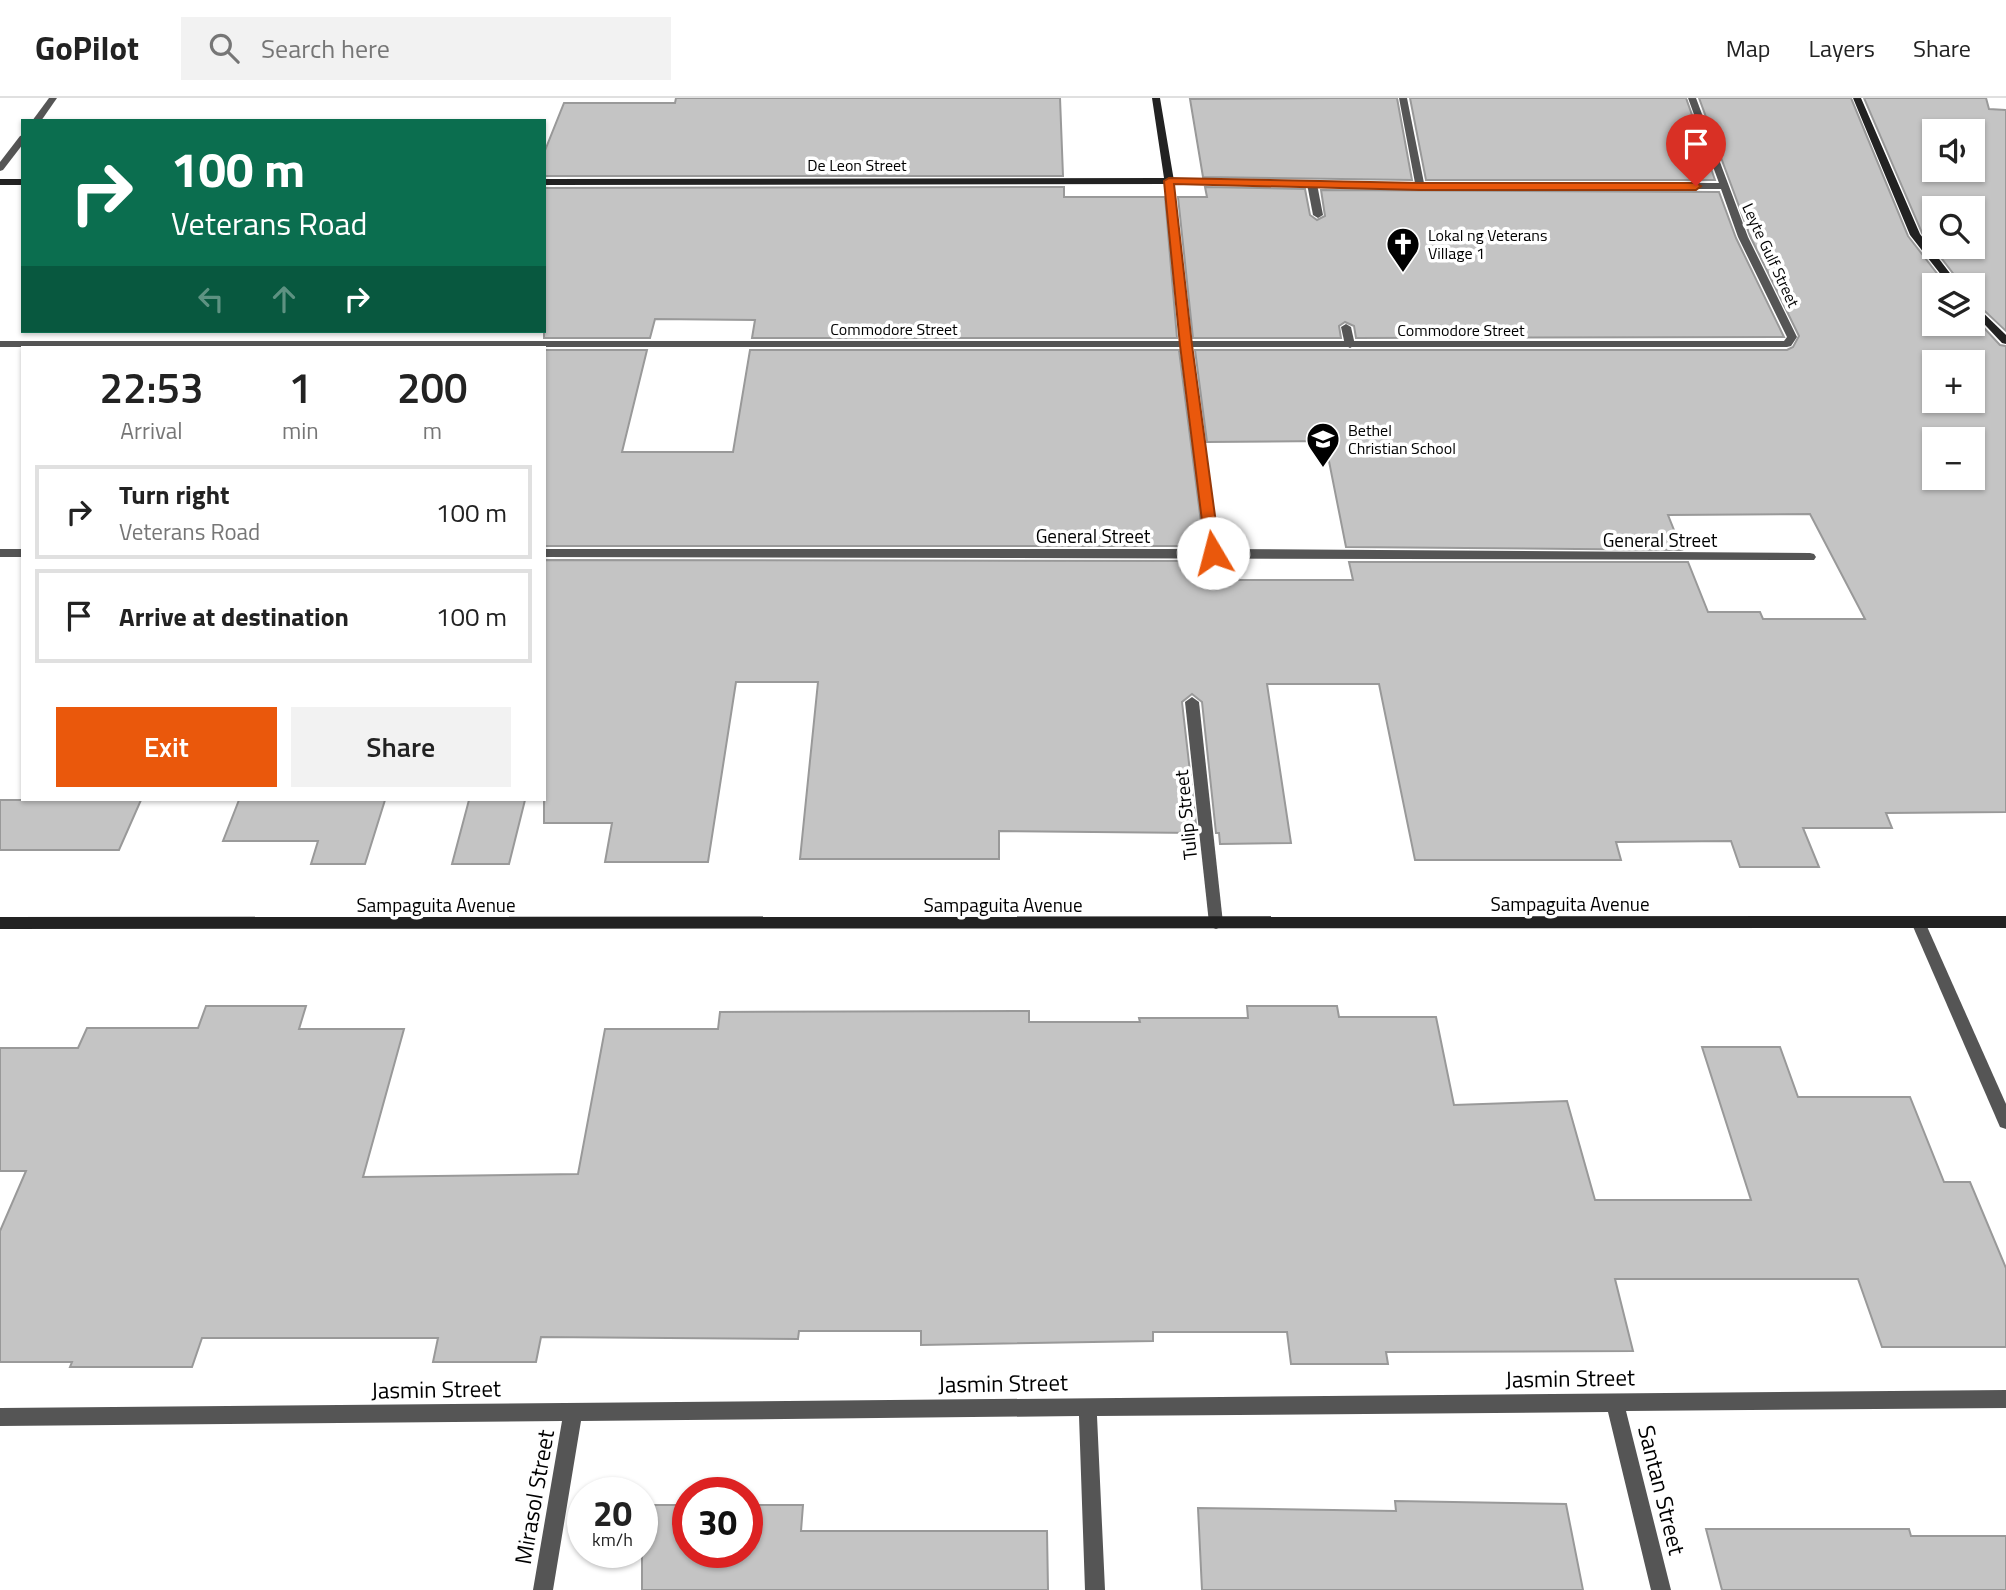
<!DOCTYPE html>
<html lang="en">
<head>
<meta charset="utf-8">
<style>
  body { margin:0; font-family:"Titillium Web",sans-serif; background:#f2f2f2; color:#222; height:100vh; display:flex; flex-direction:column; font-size:26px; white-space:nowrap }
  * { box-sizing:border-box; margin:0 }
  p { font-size:23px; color:#767676 }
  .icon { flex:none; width:38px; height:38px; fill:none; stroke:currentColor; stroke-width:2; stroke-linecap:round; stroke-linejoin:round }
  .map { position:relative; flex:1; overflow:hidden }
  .drawer { position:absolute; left:21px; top:248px; width:525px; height:455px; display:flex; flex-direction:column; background:#fff; border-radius:0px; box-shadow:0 2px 5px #0004 }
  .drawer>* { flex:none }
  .top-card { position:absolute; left:21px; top:21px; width:525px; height:214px; border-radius:0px; box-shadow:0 2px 5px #0004; background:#0b6e4f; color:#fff; overflow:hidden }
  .controls { position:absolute; left:1922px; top:21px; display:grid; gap:14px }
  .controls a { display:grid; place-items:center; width:63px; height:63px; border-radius:0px; background:#fff; box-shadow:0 2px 5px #0004; font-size:35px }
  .speed { position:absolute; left:567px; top:1379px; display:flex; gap:14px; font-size:35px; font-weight:700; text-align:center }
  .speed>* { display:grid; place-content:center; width:91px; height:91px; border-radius:50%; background:#fff; box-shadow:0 2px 5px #0004; line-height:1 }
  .speed small { font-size:18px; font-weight:400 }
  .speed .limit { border:10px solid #d22; background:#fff; color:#111 }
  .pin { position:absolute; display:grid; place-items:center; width:60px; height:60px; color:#fff; margin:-72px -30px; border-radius:50% 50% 50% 0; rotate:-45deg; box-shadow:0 0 7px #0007 }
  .pin .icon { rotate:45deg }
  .me { position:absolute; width:77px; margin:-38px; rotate:352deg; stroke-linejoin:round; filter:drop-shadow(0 0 5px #0008) }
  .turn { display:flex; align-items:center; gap:24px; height:147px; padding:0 35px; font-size:32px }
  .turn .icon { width:91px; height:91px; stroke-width:2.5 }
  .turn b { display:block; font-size:49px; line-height:60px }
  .lanes { display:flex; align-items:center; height:66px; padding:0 35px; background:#0003; justify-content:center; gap:35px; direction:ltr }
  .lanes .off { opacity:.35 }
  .eta { display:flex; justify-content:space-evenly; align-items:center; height:119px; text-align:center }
  .eta b { font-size:42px; font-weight:600; line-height:49px }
  .action { display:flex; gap:14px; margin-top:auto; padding:14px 35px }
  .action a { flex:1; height:80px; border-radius:0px; background:#ea580c; color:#fff; font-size:28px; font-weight:600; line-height:80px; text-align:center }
  .action a+a { background:#f2f2f2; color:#222 }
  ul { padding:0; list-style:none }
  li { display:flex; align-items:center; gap:21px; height:94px; margin:0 14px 10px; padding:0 21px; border:4px solid #e0e0e0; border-radius:0px }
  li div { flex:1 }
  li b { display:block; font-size:26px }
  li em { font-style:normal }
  header { display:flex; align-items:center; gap:42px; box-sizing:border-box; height:98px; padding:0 35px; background:#fff; border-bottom:2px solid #e0e0e0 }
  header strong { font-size:33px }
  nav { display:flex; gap:38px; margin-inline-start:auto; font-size:24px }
  .search { width:490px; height:63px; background:#f2f2f2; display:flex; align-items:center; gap:18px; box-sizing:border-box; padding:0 24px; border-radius:0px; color:#767676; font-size:26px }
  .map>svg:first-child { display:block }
  .building { fill:#c4c4c4; stroke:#999; stroke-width:2; fill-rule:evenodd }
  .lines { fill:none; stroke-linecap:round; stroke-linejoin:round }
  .lane { fill:#555; fill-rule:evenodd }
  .street { fill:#555; fill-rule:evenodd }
  .secondary { fill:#222; fill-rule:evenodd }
  .route { fill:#ea580c; stroke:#983908; stroke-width:2 }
  .labels { text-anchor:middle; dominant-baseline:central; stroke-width:7; stroke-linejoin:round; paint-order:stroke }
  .far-street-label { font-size:16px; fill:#000; stroke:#fff }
  .far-poi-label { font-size:16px; fill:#000; stroke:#fff; text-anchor:start }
  .street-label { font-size:19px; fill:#000; stroke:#fff }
  .near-street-label { font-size:23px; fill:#000; stroke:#fff }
</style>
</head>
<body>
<header>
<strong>GoPilot</strong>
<div class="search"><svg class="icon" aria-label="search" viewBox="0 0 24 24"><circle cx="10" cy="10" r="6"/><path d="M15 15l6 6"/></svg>Search here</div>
<nav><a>Map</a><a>Layers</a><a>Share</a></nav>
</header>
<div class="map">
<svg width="2006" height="1492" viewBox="0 0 2006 1492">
  <rect width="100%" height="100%" fill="#fff"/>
  <!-- building -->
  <g class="building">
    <polygon points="676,0 1060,0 1063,78 544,78 544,55 564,5 675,5"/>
    <polygon points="1333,0 1397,0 1412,82 1203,79 1190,1"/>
    <polygon points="1410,0 1686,0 1715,82 1426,82"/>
    <path d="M 1699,0 L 1851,0 L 1908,138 L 1946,187 L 1934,187 L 1934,226 L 1972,226 L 1972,217 L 2000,247 L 2006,248 L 2006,714 L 1886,715 L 1892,730 L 1803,730 L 1819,769 L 1740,769 L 1731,743 L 1616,744 L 1621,762 L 1415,762 L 1379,586 L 1267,586 L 1291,745 L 1220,746 L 1219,735 L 1216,735 L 1202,604 L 1192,596 L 1182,604 L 1197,735 L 999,733 L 999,761 L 800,761 L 818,584 L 736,584 L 708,764 L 605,764 L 612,725 L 544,725 L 544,462 L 1208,463 L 1209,475 L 1238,475 L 1239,482 L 1353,482 L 1349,464 L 1688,464 L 1708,514 L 1760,514 L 1763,521 L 1865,521 L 1810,416 L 1668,417 L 1682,452 L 1346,449 L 1325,343 L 1207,344 L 1195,252 L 1787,252 L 1793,249 L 1799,238 L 1750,138 ZM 1934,264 L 1972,264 L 1972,303 L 1934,303 ZM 1934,341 L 1972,341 L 1972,380 L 1934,380 Z"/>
    <path d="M 1864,0 L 1986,0 L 1989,11 L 2006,12 L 2006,233 L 1972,201 L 1972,187 L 1962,187 L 1922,135 ZM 1934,33 L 1972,33 L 1972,72 L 1934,72 ZM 1934,110 L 1972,110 L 1972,149 L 1934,149 Z"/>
    <polygon points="1064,89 1064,99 1165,99 1177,240 752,240 755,222 655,221 650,240 544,240 544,90"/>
    <polygon points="1205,89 1305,91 1310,117 1317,122 1325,118 1321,92 1719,94 1736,140 1784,239 1356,240 1354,228 1345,224 1339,228 1341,240 1193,240 1178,99 1207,99"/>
    <polygon points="544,252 647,252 622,354 733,354 750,252 1179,252 1204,448 544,448"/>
    <polygon points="0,702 141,702 119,752 0,752"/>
    <polygon points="239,702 385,702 365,766 311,766 318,743 223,743"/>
    <polygon points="469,702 525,702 509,766 452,766"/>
    <polygon points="206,908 306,908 299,931 404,931 363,1079 578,1076 605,931 718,931 720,914 1029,913 1029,924 1140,924 1139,920 1248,920 1247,908 1337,908 1339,919 1436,919 1454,1007 1567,1003 1595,1102 1751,1102 1702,949 1780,949 1798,999 1910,999 1944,1084 1970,1084 2006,1170 2006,1249 1882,1249 1858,1181 1615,1181 1633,1253 1386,1254 1388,1266 1291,1266 1287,1234 1153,1234 1153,1243 921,1247 921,1233 799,1233 798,1241 541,1239 536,1264 433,1264 438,1240 202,1240 192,1269 70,1269 72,1264 0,1264 0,1133 26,1073 0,1073 0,950 78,950 87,930 198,930"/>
    <polygon points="1395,1403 1566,1406 1583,1492 1202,1492 1198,1410 1396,1413"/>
    <polygon points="642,1407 688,1407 688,1454 747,1454 747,1407 803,1407 801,1433 1047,1433 1048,1492 642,1492"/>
    <polygon points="1706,1431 1909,1431 1911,1438 2006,1438 2006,1492 1722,1492"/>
  </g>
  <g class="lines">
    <!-- lane -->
    <g class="lane">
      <polygon points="1312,83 1317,86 1323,117 1318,120 1313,117 1307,86"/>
      <polygon points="1346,226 1351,229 1355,247 1350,250 1345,247 1341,229"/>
    </g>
    <!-- street -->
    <g class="street">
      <polygon points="49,0 57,0 41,23 32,23"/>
      <path d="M 1399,0 L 1407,0 L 1424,85 L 1719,85 L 1688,0 L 1696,0 L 1748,139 L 1797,239 L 1791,248 L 1787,249 L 1192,249 L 1218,451 L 1810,455 L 1814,456 L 1816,459 L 1814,462 L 544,459 L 544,451 L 1207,451 L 1181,249 L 0,249 L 0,243 L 1180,243 L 1166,81 L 1415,85 ZM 1174,86 L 1420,91 L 1721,91 L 1738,139 L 1787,239 L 1784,243 L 1191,243 Z"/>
      <polygon points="23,37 23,46 3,72 0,73 0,64 20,38"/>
      <rect x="0" y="451" width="23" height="8"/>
      <polygon points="1192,599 1199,604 1223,825 1221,829 1216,831 1211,829 1209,825 1185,604"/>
      <polygon points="1918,818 1923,820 1925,824 2006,1006 2006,1031 2000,1029 1911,824 1913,820"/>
      <polygon points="2006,1292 2006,1310 1626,1313 1671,1492 1651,1492 1608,1314 1097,1318 1105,1492 1085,1492 1079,1318 581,1323 553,1492 533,1492 562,1323 0,1328 0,1310"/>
    </g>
    <!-- secondary -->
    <g class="secondary">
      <polygon points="1152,0 1160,0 1174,83 1169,86 544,87 544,81 1164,80"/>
      <polygon points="1853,0 1861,0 1920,136 1959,187 1949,187 1910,137"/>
      <rect x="0" y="81" width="23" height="6"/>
      <polygon points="1972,204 2006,237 2006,246 2002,245 1972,213"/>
      <polygon points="2006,818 2006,830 0,831 0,819"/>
    </g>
  </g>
  <!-- route -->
  <polygon class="route" points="1169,80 1420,85 1696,85 1701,88 1696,92 1420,92 1174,86 1192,247 1220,455 1213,460 1206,455 1180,247 1164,83"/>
  <!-- icons -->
  <defs>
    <symbol id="church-pin" viewBox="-11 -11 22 30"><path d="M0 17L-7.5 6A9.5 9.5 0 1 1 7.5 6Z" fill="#000" stroke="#fff"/><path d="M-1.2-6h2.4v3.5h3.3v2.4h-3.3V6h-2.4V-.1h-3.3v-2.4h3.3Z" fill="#fff"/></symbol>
    <symbol id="school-pin" viewBox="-11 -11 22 30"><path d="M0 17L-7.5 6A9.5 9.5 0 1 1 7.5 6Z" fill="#000" stroke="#fff"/><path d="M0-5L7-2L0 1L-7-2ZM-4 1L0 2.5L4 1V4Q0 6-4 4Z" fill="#fff"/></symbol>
  </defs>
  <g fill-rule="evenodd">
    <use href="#church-pin" x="1384" y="127" width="38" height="52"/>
    <use href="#school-pin" x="1304" y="322" width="38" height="52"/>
  </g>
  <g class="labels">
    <!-- far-street labels -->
    <g class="far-street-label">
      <text x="857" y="67">De Leon Street</text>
      <text transform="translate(1771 157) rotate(65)">Leyte Gulf Street</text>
      <text x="894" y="231">Commodore Street</text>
      <text x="1461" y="232">Commodore Street</text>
    </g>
    <!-- far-poi labels -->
    <g class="far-poi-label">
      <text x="1428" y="137">Lokal ng Veterans<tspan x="1428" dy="18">Village 1</tspan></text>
      <text x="1348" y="332">Bethel<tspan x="1348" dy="18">Christian School</tspan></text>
    </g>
    <!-- street labels -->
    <g class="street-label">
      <text x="1093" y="437">General Street</text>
      <text x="1660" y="441">General Street</text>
      <text transform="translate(1185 717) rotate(-96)">Tulip Street</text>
      <text x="1570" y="805">Sampaguita Avenue</text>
      <text x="436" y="806">Sampaguita Avenue</text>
      <text x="1003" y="806">Sampaguita Avenue</text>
    </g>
    <!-- near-street labels -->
    <g class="near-street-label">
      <text transform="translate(1570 1280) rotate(-1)">Jasmin Street</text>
      <text transform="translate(1003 1285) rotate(-1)">Jasmin Street</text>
      <text transform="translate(436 1291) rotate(-1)">Jasmin Street</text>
      <text transform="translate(1662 1392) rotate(76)">Santan Street</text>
      <text transform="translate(534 1399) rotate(-80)">Mirasol Street</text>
    </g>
  </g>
</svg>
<div class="controls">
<a><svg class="icon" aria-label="sound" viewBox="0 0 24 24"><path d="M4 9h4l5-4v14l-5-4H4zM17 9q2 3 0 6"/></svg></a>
<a><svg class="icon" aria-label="search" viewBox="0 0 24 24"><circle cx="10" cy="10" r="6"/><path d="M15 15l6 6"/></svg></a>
<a><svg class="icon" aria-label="layers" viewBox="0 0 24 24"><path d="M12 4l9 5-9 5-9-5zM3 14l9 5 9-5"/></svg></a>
<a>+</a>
<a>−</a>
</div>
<div class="speed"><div>20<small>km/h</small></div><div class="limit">30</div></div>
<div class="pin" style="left:1696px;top:88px;background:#d93025"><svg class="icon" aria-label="arrive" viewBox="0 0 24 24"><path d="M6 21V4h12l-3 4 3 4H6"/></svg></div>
<svg class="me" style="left:1213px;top:455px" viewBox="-20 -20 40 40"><circle r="19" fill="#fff"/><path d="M0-13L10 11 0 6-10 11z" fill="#ea580c"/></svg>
<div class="top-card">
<div class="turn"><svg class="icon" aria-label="right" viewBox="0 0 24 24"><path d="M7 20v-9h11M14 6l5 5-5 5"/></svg><div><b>100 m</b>Veterans Road</div></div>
<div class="lanes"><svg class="icon off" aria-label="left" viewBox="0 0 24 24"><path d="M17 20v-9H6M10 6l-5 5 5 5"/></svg><svg class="icon off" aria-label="ahead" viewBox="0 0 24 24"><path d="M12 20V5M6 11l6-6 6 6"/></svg><svg class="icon" aria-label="right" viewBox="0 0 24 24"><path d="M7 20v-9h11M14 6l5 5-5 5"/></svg></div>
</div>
<section class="drawer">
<div class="eta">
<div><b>22:53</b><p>Arrival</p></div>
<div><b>1</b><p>min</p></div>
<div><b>200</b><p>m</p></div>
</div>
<ul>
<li><svg class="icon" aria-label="right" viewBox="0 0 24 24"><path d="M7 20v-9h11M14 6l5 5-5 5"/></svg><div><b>Turn right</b><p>Veterans Road</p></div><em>100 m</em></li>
<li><svg class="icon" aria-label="arrive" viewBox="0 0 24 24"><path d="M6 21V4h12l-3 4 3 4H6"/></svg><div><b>Arrive at destination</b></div><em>100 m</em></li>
</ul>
<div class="action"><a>Exit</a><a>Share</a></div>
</section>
</div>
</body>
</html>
